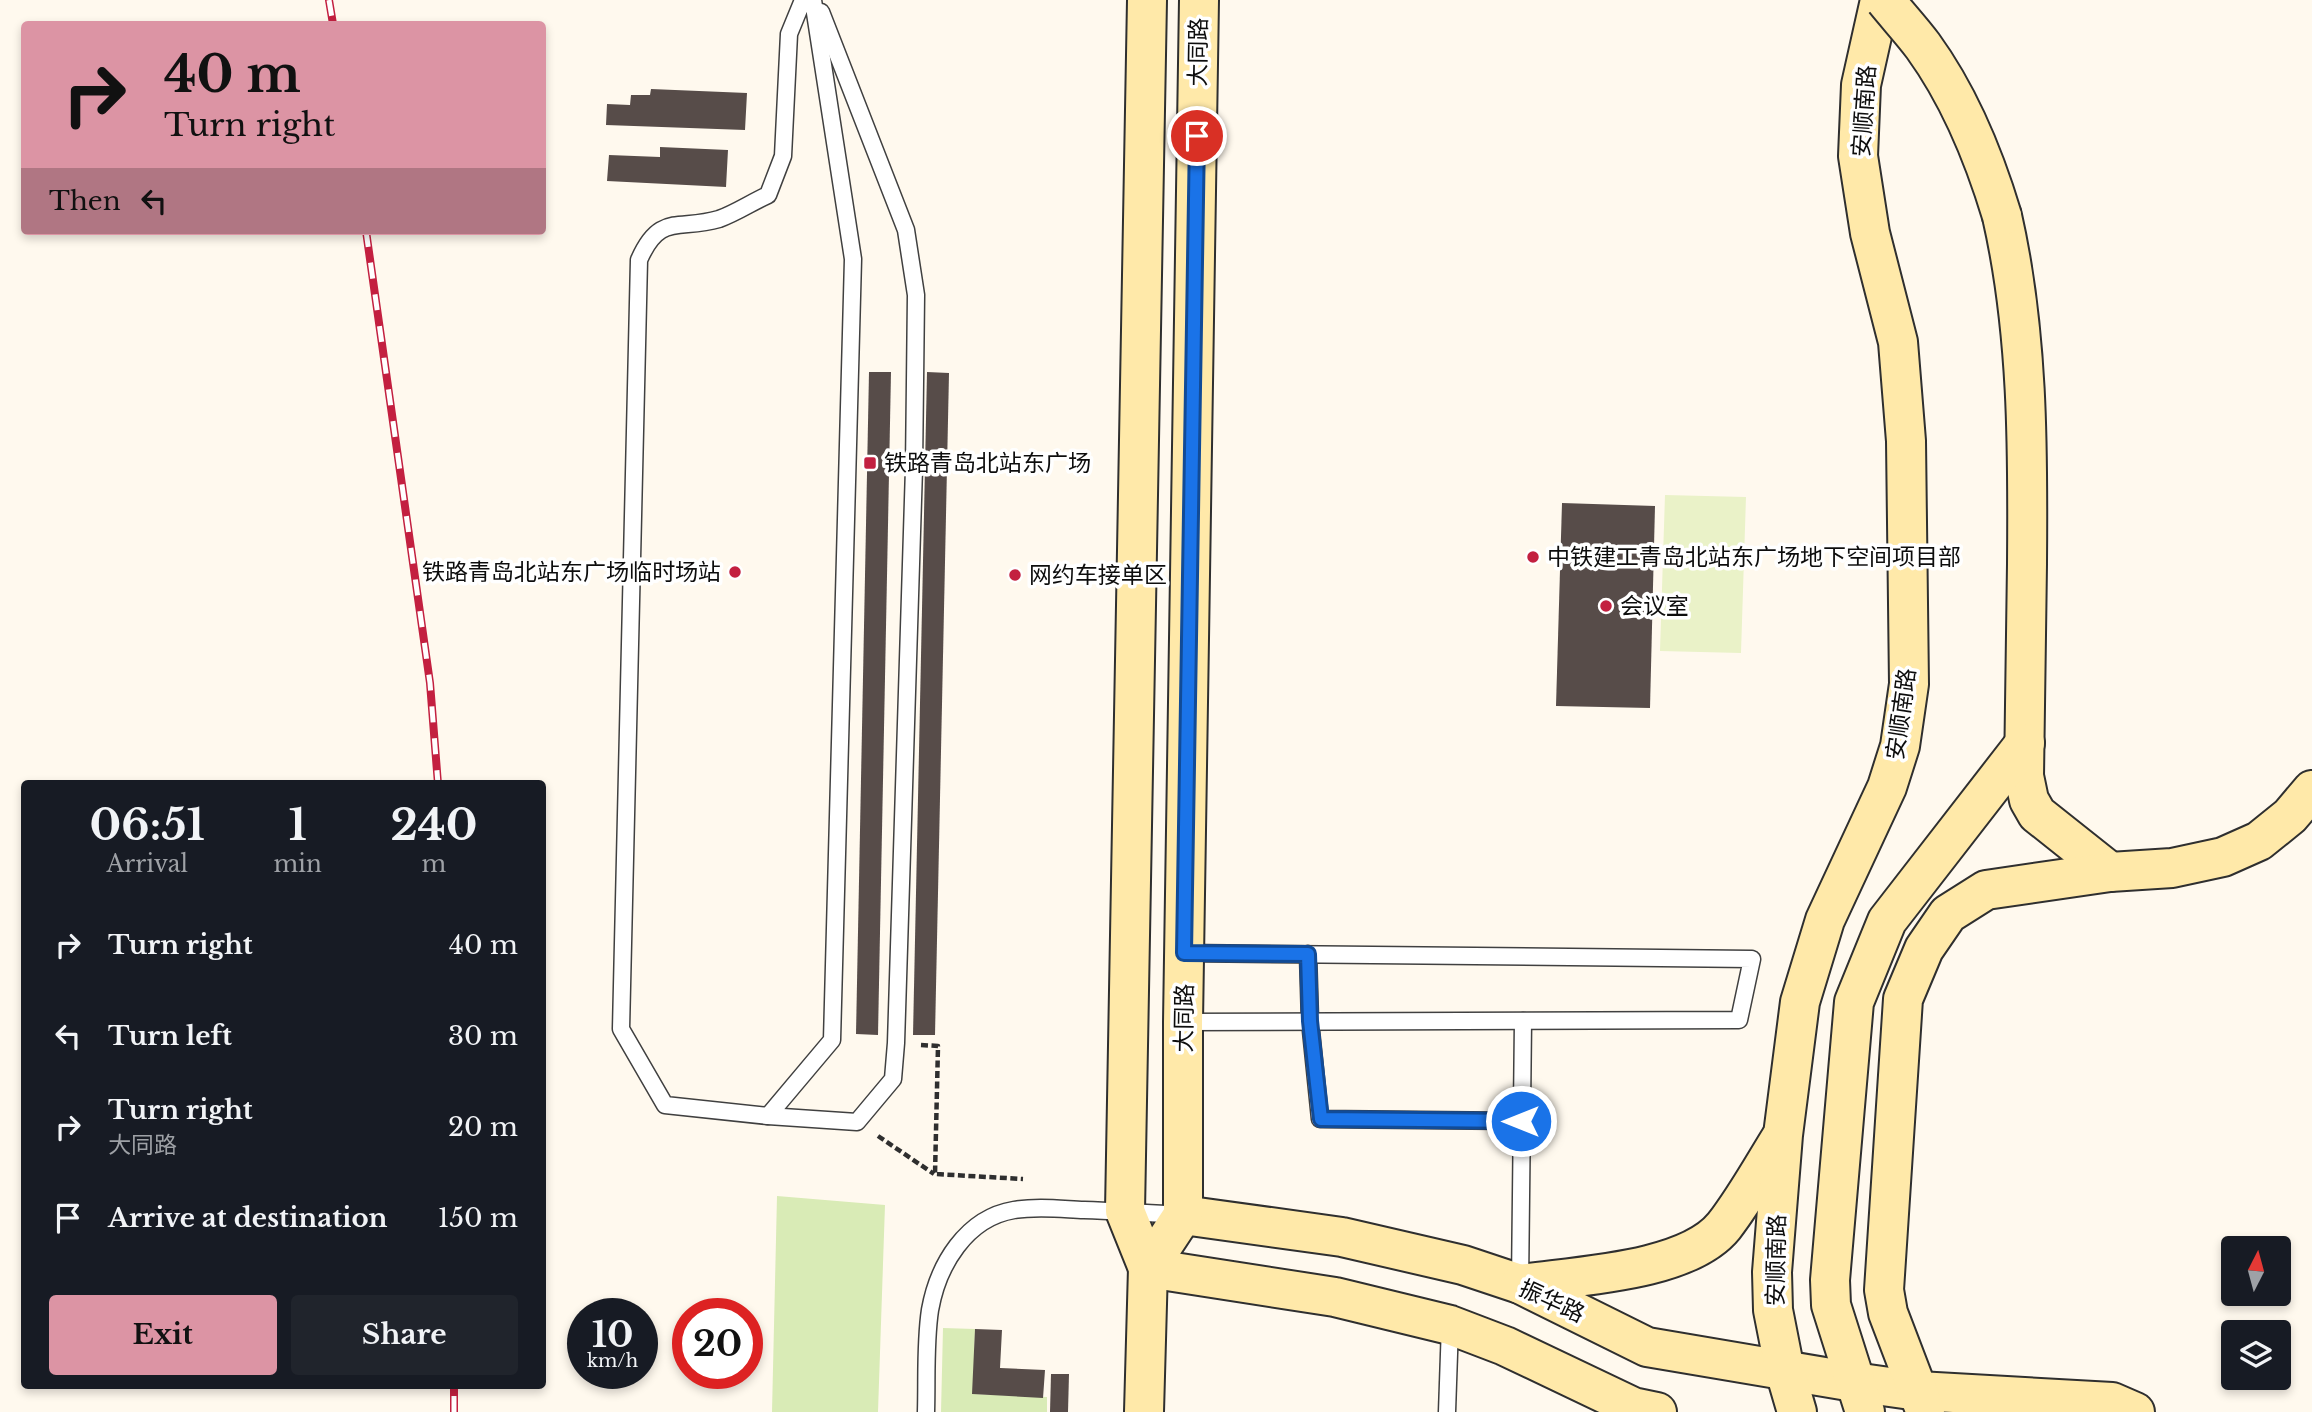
<!DOCTYPE html>
<html lang="en">
<head>
<meta charset="utf-8">
<style>
  body { margin:0; font-family:"Libre Baskerville","Noto Sans SC",serif; background:#20242c; color:#f1f3f6; height:100vh; display:flex; flex-direction:column; font-size:26px; white-space:nowrap }
  * { box-sizing:border-box; margin:0 }
  p { font-size:23px; color:#9ea1a6 }
  .icon { flex:none; width:38px; height:38px; fill:none; stroke:currentColor; stroke-width:2; stroke-linecap:round; stroke-linejoin:round }
  .map { position:relative; flex:1; overflow:hidden }
  .panel { position:absolute; left:21px; top:780px; width:525px; height:609px; display:flex; flex-direction:column; background:#171b24; border-radius:7px; box-shadow:0 4px 10px #0003 }
  .panel>* { flex:none }
  .hud { position:absolute; left:21px; top:21px; width:525px; height:214px; border-radius:7px; box-shadow:0 4px 10px #0003; background:#dc94a4; color:#111; overflow:hidden }
  .needle { width:46px; rotate:6deg }
  .controls { position:absolute; left:2221px; top:1236px; display:grid; gap:14px }
  .controls a { display:grid; place-items:center; width:70px; height:70px; border-radius:7px; background:#171b24; box-shadow:0 4px 10px #0003; font-size:35px }
  .speed { position:absolute; left:567px; top:1298px; display:flex; gap:14px; font-size:35px; font-weight:700; text-align:center }
  .speed>* { display:grid; place-content:center; width:91px; height:91px; border-radius:50%; background:#171b24; box-shadow:0 4px 10px #0003; line-height:1 }
  .speed small { font-size:18px; font-weight:400 }
  .speed .limit { border:10px solid #d22; background:#fff; color:#111 }
  .pin { position:absolute; display:grid; place-items:center; width:60px; height:60px; color:#fff; margin:-30px; border:4px solid #fff; border-radius:50%; box-shadow:0 2px 7px #0007 }
  .me { position:absolute; width:77px; margin:-38px; rotate:270deg; stroke-linejoin:round; filter:drop-shadow(0 0 5px #0008) }
  .turn { display:flex; align-items:center; gap:24px; height:147px; padding:0 28px; font-size:32px }
  .turn .icon { width:91px; height:91px; stroke-width:2.5 }
  .turn b { display:block; font-size:49px; line-height:60px }
  .then { display:flex; align-items:center; height:66px; padding:0 28px; background:#0003; gap:14px; font-size:26px }
  .eta { display:flex; justify-content:space-evenly; align-items:center; height:119px; text-align:center }
  .eta b { font-size:42px; font-weight:800; line-height:49px }
  .button { display:flex; gap:14px; margin-top:auto; padding:14px 28px }
  .button a { flex:1; height:80px; border-radius:7px; background:#dc94a4; color:#111; font-size:28px; font-weight:800; line-height:80px; text-align:center }
  .button a+a { background:#20242c; color:#f1f3f6 }
  ul { padding:0; list-style:none }
  li { display:flex; align-items:center; gap:21px; height:91px; padding:0 28px }
  li div { flex:1 }
  li b { display:block; font-size:26px }
  li em { font-style:normal }
  .map>svg:first-child { display:block }
  .green { fill:#d9ebb6 }
  .pitch { fill:#eaf2c8 }
  .building { fill:#574c49 }
  .lines { fill:none; stroke-linecap:round; stroke-linejoin:round }
  .lane-casing { stroke:#404040; stroke-width:19 }
  .secondary-casing { stroke:#2f2f2f; stroke-width:42 }
  .path { stroke:#2f2f2f; stroke-width:4.5; stroke-dasharray:7 3.5; stroke-linecap:butt }
  .lane { stroke:#fff; stroke-width:16 }
  .secondary { stroke:#ffe9a9; stroke-width:38 }
  .rail-casing { stroke:#c32040; stroke-width:8 }
  .rail { stroke:#fff; stroke-width:5; stroke-dasharray:16; stroke-linecap:butt }
  .secondary-bridge-casing { stroke:#2f2f2f; stroke-width:42; stroke-linecap:butt }
  .secondary-bridge { stroke:#ffe9a9; stroke-width:38 }
  .route-casing { stroke:#114b97; stroke-width:18 }
  .route { stroke:#1a73e8; stroke-width:12 }
  .poi-dot { fill:#c32040; stroke:#fff; stroke-width:2.5 }
  .labels { text-anchor:middle; dominant-baseline:central; stroke-width:7; stroke-linejoin:round; paint-order:stroke }
  .street-label { font-size:23px; fill:#0d0d0d; stroke:#fff }
  .poi-label { font-size:23px; fill:#0d0d0d; stroke:#fff; text-anchor:start }
</style>
</head>
<body>
<div class="map">
<svg width="2312" height="1412" viewBox="0 0 2312 1412">
  <rect width="100%" height="100%" fill="#fff9ee"/>
  <!-- green -->
  <g class="green">
    <polygon points="777,1196 885,1205 878,1412 772,1412"/>
    <polygon points="943,1328 975,1329 973,1394 1047,1397 1047,1412 941,1412"/>
  </g>
  <!-- pitch -->
  <polygon class="pitch" points="1665,495 1746,497 1741,653 1660,651"/>
  <!-- building -->
  <g class="building">
    <polygon points="651,89 747,93 745,130 606,125 607,104 630,105 631,95 650,95"/>
    <polygon points="660,147 728,150 726,187 607,181 609,155 660,157"/>
    <polygon points="869,372 891,372 878,1035 856,1034"/>
    <polygon points="927,372 949,373 935,1035 913,1035"/>
    <polygon points="1562,503 1655,506 1650,708 1556,706"/>
    <polygon points="975,1329 1002,1330 1000,1368 1045,1370 1043,1398 972,1394"/>
    <polygon points="1051,1374 1069,1374 1068,1412 1050,1412"/>
  </g>
  <g class="lines">
    <defs>
      <g id="lane">
        <path d="M 803,0 L 789,34 L 783,156 L 768,195 C 752,202 736,213 719,219 C 679,231 660,212 639,260 L 621,1029 L 665,1105 L 768,1116 L 832,1040 L 853,259 L 813,0"/>
        <polyline points="1308,954 1310,1021 1320,1119 1521,1121"/>
        <polyline points="1183,1022 1739,1020 1752,959 1184,953"/>
        <polyline points="768,1116 857,1122 893,1079 896,1043 914,468 916,295 906,230 821,12"/>
        <polyline points="1520,1284 1523,1021"/>
        <path d="M 926,1412 C 927,1378 925,1343 930,1310 C 938,1265 966,1218 1014,1210 C 1037,1206 1061,1209 1084,1210 C 1117,1211 1149,1213 1181,1215"/>
        <polyline points="1447,1412 1450,1325"/>
      </g>
      <g id="secondary">
        <polyline points="1147,0 1125,1211 1148,1268 1335,1297 1450,1325 1505,1346 1633,1407 1657,1412"/>
        <path d="M 2002,216 C 2028,330 2028,447 2027,564 C 2026,634 2025,705 2024,776 L 2029,800 L 2037,814 L 2110,872"/>
        <polyline points="1183,1215 1342,1237 1463,1265 1520,1284 1647,1347 1854,1382 1918,1391 2112,1402 2135,1412"/>
        <path d="M 1520,1284 C 1576,1276 1687,1272 1724,1226 C 1745,1199 1762,1168 1780,1139"/>
        <polyline points="1925,1410 1888,1313 1884,1290 1903,999 1924,949 1948,914 1986,890 2110,872 2172,868 2223,857 2259,841 2290,816 2312,790"/>
        <polyline points="1144,1412 1148,1268 1183,1215 1183,1022 1199,0"/>
        <polyline points="1797,1412 1785,1371 1773,1310 1772,1272 1783,1135 1800,1002 1825,920 1887,787 1900,746 1909,684 1906,441 1898,342 1870,233 1858,156 1861,85 1880,0"/>
        <polyline points="1865,1412 1831,1305 1830,1280 1854,1002 1887,921 2025,743"/>
      </g>
    </defs>
    <!-- lane casing -->
    <use href="#lane" class="lane-casing"/>
    <!-- secondary casing -->
    <use href="#secondary" class="secondary-casing"/>
    <!-- path -->
    <g class="path">
      <polyline points="921,1045 938,1046 935,1174 1023,1179"/>
      <polyline points="878,1136 934,1174"/>
    </g>
    <!-- lane -->
    <use href="#lane" class="lane"/>
    <!-- secondary -->
    <use href="#secondary" class="secondary"/>
    <defs>
      <g id="rail">
        <polyline points="329,0 333,24"/>
        <polyline points="366,231 430,683 438,784"/>
        <polyline points="454,1412 454,1386"/>
      </g>
    </defs>
    <!-- rail casing -->
    <use href="#rail" class="rail-casing"/>
    <!-- rail -->
    <use href="#rail" class="rail"/>
    <defs>
      <path id="secondary-bridge" d="M 1885,0 C 1897,15 1911,30 1923,46 C 1960,97 1984,156 2002,216"/>
    </defs>
    <!-- secondary-bridge casing -->
    <use href="#secondary-bridge" class="secondary-bridge-casing"/>
    <!-- secondary-bridge -->
    <use href="#secondary-bridge" class="secondary-bridge"/>
  </g>
  <g class="lines">
    <defs>
      <polyline id="route" points="1197,136 1184,953 1308,954 1310,1021 1321,1119 1521,1121"/>
    </defs>
    <!-- route casing -->
    <use href="#route" class="route-casing"/>
    <!-- route -->
    <use href="#route" class="route"/>
  </g>
  <!-- markers -->
  <g class="poi-dot">
    <rect x="863" y="456" width="14" height="14" rx="3.5"/>
    <circle cx="1533" cy="557" r="7"/>
    <circle cx="735" cy="572" r="7"/>
    <circle cx="1015" cy="575" r="7"/>
    <circle cx="1606" cy="606" r="7"/>
  </g>
  <g class="labels">
    <!-- street labels -->
    <g class="street-label">
      <text transform="translate(1198 52) rotate(-89)">大同路</text>
      <text transform="translate(1864 111) rotate(-86)">安顺南路</text>
      <text transform="translate(1901 714) rotate(-82)">安顺南路</text>
      <text transform="translate(1184 1018) rotate(-89)">大同路</text>
      <text transform="translate(1776 1260) rotate(-89)">安顺南路</text>
      <text transform="translate(1552 1301) rotate(25)">振华路</text>
    </g>
    <!-- poi labels -->
    <g class="poi-label">
      <text x="884" y="463">铁路青岛北站东广场</text>
      <text x="1547" y="557">中铁建工青岛北站东广场地下空间项目部</text>
      <text x="721" y="572" text-anchor="end">铁路青岛北站东广场临时场站</text>
      <text x="1029" y="575">网约车接单区</text>
      <text x="1620" y="606">会议室</text>
    </g>
  </g>
</svg>
<div class="controls">
<a><svg class="needle" viewBox="-14 -14 28 28"><path d="M0-13l5 13h-10z" fill="#e53935"/><path d="M0 13l5-13h-10z" fill="#9ea1a6"/></svg></a>
<a><svg class="icon" aria-label="layers" viewBox="0 0 24 24"><path d="M12 4l9 5-9 5-9-5zM3 14l9 5 9-5"/></svg></a>
</div>
<div class="speed"><div>10<small>km/h</small></div><div class="limit">20</div></div>
<div class="pin" style="left:1197px;top:136px;background:#d93025"><svg class="icon" aria-label="arrive" viewBox="0 0 24 24"><path d="M6 21V4h12l-3 4 3 4H6"/></svg></div>
<svg class="me" style="left:1521px;top:1121px" viewBox="-20 -20 40 40"><circle r="17" fill="#1a73e8" stroke="#fff" stroke-width="3"/><path d="M0-11L8 9 0 5-8 9z" fill="#fff"/></svg>
<div class="hud">
<div class="turn"><svg class="icon" aria-label="right" viewBox="0 0 24 24"><path d="M7 20v-9h11M14 6l5 5-5 5"/></svg><div><b>40 m</b>Turn right</div></div>
<div class="then">Then<svg class="icon" aria-label="left" viewBox="0 0 24 24"><path d="M17 20v-9H6M10 6l-5 5 5 5"/></svg></div>
</div>
<section class="panel">
<div class="eta">
<div><b>06:51</b><p>Arrival</p></div>
<div><b>1</b><p>min</p></div>
<div><b>240</b><p>m</p></div>
</div>
<ul>
<li><svg class="icon" aria-label="right" viewBox="0 0 24 24"><path d="M7 20v-9h11M14 6l5 5-5 5"/></svg><div><b>Turn right</b></div><em>40 m</em></li>
<li><svg class="icon" aria-label="left" viewBox="0 0 24 24"><path d="M17 20v-9H6M10 6l-5 5 5 5"/></svg><div><b>Turn left</b></div><em>30 m</em></li>
<li><svg class="icon" aria-label="right" viewBox="0 0 24 24"><path d="M7 20v-9h11M14 6l5 5-5 5"/></svg><div><b>Turn right</b><p>大同路</p></div><em>20 m</em></li>
<li><svg class="icon" aria-label="arrive" viewBox="0 0 24 24"><path d="M6 21V4h12l-3 4 3 4H6"/></svg><div><b>Arrive at destination</b></div><em>150 m</em></li>
</ul>
<div class="button"><a>Exit</a><a>Share</a></div>
</section>
</div>
</body>
</html>
